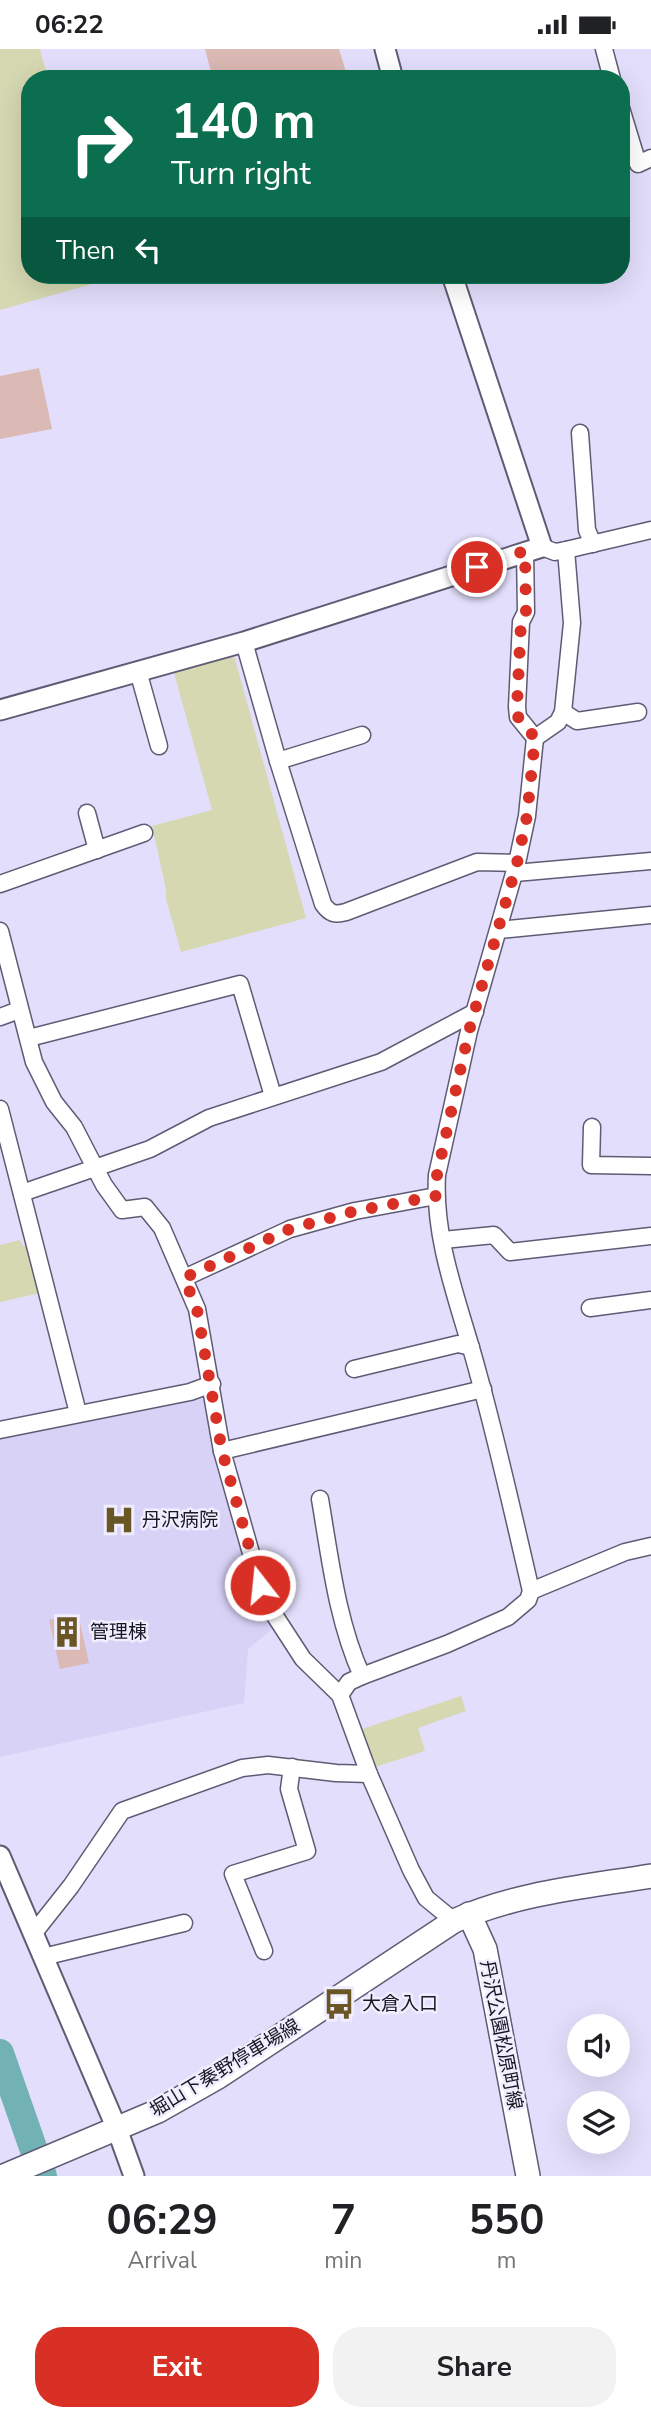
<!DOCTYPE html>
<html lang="en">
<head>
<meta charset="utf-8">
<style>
  body { margin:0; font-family:"Nunito Sans","Noto Sans JP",sans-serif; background:#f2f2f2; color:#202124; height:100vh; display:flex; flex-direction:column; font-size:26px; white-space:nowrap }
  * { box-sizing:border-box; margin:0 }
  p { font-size:23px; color:#757577 }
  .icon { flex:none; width:38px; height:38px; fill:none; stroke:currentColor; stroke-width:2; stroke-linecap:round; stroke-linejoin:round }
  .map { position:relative; height:2127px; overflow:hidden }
  .panel { display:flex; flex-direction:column; background:#fff; flex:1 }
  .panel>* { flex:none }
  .top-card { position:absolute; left:21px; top:21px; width:609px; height:214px; border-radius:28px; box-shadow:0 7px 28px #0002; background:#0b6e4f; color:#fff; overflow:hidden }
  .buttons { position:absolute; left:567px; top:1965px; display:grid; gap:14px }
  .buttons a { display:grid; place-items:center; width:63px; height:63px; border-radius:50%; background:#fff; box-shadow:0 7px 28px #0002; font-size:35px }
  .pin { position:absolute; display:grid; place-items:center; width:60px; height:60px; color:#fff; margin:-30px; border:4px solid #fff; border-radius:50%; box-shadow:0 2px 7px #0007 }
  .me { position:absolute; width:77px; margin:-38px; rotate:344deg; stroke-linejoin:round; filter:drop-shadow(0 0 5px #0008) }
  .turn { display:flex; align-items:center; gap:24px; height:147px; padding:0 35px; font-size:32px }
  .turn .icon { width:91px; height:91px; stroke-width:2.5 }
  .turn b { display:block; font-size:49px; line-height:60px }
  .then { display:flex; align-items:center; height:66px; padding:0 35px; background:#0003; gap:14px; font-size:26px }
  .eta { display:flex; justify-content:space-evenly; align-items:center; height:119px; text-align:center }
  .eta b { font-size:42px; font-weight:700; line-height:49px }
  .cta { display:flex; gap:14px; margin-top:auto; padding:14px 35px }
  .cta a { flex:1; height:80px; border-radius:28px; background:#d93025; color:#fff; font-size:28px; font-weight:700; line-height:80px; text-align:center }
  .cta a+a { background:#f2f2f2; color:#202124 }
  .status { display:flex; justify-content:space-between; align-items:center; height:49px; padding:0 35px; background:#fff; direction:ltr }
  .status svg { height:19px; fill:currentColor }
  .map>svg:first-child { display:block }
  .built { fill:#d9d2f7 }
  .green { fill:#d5d8b1 }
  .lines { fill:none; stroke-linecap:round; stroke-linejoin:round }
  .river { stroke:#72b2b4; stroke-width:28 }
  .building { fill:#dbb9b4 }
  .minor-casing { stroke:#5f5b74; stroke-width:19 }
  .tertiary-casing { stroke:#5f5b74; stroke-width:23 }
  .secondary-casing { stroke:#5f5b74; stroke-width:26 }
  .minor { stroke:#fff; stroke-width:16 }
  .tertiary { stroke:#fff; stroke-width:19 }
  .secondary { stroke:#fff; stroke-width:23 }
  .route { stroke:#d93025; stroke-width:12; stroke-dasharray:0 21.6 }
  .labels { text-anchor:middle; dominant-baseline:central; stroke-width:5; stroke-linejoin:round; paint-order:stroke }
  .poi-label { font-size:19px; fill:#191721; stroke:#f0edff; text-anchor:start }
  .street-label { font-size:19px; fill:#191721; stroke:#f0edff }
</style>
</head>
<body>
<div class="status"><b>06:22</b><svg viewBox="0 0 49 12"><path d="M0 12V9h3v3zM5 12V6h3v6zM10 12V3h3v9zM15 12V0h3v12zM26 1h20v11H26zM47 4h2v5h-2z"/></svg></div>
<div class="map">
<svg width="651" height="2127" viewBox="0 0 651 2127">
  <rect width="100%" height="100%" fill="#e3defb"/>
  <!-- built -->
  <polygon class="built" points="206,1347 275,1578 248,1600 244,1654 0,1708 0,1390"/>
  <!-- green -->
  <g class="green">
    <polygon points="0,0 40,0 48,30 30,30 30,226 104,226 106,231 0,261"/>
    <polygon points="231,606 235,610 306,869 181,903 166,850 166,840 152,777 212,761 174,624"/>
    <polygon points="20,1191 23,1197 28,1196 40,1244 0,1253 0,1196"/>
    <polygon points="461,1647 466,1662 418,1679 425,1702 372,1719 359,1681"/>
  </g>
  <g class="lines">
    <!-- river -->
    <polyline class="river" points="0,2004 43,2127"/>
  </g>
  <!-- building -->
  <g class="building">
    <polygon points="205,0 339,0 348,30 213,30"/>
    <polygon points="39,319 52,380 0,390 0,327"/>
    <polygon points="78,1565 89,1614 60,1620 49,1571"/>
  </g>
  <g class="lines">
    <defs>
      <g id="minor">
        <polyline points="604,0 612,30"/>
        <polyline points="621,59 638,115 651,109"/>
        <polyline points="580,384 587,481 593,495"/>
        <polyline points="542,498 555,503 566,501 651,481"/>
        <path d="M 244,593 L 278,712 L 323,855 C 330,865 335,866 346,863 L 477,813 L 517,814"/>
        <polyline points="138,622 159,697"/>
        <polyline points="563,663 577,672 638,663"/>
        <polyline points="535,689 558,673 563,663 572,574 566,501"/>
        <polyline points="278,712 362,686"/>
        <polyline points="87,764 97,801"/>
        <polyline points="515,824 651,812"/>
        <polyline points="0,835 144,784"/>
        <polyline points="499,881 651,866"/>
        <polyline points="0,882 34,1013 54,1053 74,1078 104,1136 122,1161 145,1158 162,1179 197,1260 222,1402 264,1550 303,1610 340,1646 369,1725 411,1821 426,1849 454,1872"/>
        <polyline points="0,968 19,961"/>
        <polyline points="29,989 240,935 273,1047"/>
        <polyline points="0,1060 78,1364"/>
        <polyline points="592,1078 591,1116 651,1117"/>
        <polyline points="22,1144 150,1100 209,1069 381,1013 475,963"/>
        <polyline points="443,1191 494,1186 510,1203 651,1187"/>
        <polyline points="184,1229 290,1180 355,1162 436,1147"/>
        <polyline points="590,1259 651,1251"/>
        <polyline points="354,1320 458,1295 471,1298"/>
        <polyline points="0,1381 190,1343 212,1335"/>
        <polyline points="222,1402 483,1340"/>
        <path d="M 320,1450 C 330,1509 337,1572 362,1627"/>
        <polyline points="531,1542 625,1503 651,1497"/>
        <path d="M 340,1646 L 349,1633 L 362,1627 L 447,1595 L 508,1568 L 528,1551 L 531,1542 C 514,1469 498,1396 478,1324 C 461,1259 433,1194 437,1126 L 469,982 L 517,814 L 527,767 L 535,689 L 518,668 L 517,658 L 521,573 L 526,563 L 525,502"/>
        <polyline points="33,1885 71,1837 122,1762 242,1719 268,1716 336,1724 369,1725"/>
        <polyline points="264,1902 233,1825 307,1802 289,1740 292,1718"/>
        <polyline points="43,1908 184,1874"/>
      </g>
      <g id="tertiary">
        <polyline points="385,0 393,30"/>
        <polyline points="0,661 244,593 542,498 452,226"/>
        <polyline points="0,1807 117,2080 134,2127"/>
      </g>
      <g id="secondary">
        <polyline points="469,1865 485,1900 528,2127"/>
        <path d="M 4,2127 L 158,2062 L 218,2028 L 454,1872 C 516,1844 584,1838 651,1827"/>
      </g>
    </defs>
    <!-- minor casing -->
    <use href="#minor" class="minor-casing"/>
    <!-- tertiary casing -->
    <use href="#tertiary" class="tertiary-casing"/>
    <!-- secondary casing -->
    <use href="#secondary" class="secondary-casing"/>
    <!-- minor -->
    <use href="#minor" class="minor"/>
    <!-- tertiary -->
    <use href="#tertiary" class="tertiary"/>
    <!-- secondary -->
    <use href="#secondary" class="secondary"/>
  </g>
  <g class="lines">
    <!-- route -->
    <polyline class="route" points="260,1536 222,1402 197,1260 184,1229 290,1180 355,1162 436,1147 437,1126 469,982 517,814 527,767 535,689 518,668 517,657 521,573 526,563 525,502 477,518"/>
  </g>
  <!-- icons -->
  <defs>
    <symbol id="hospital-bare" viewBox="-9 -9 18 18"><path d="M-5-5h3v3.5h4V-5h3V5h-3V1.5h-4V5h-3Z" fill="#695624" stroke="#f0edff" stroke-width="2.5" paint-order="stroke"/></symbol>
    <symbol id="building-bare" viewBox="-9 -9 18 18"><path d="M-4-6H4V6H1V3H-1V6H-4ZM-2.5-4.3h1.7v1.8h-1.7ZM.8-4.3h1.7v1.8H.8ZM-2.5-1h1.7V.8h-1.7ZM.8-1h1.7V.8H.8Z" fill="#695624" stroke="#f0edff" stroke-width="2.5" paint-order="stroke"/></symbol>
    <symbol id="bus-bare" viewBox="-9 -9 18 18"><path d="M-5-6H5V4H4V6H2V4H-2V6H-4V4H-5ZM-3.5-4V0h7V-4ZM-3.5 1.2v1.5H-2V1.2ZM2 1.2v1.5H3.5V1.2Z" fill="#695624" stroke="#f0edff" stroke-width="2.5" paint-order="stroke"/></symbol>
  </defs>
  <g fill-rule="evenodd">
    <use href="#hospital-bare" x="97" y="1449" width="44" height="44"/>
    <use href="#building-bare" x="45" y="1561" width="44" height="44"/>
    <use href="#bus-bare" x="317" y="1933" width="44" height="44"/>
  </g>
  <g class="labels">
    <!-- poi labels -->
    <g class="poi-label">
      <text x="142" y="1471">丹沢病院</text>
      <text x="90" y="1583">管理棟</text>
      <text x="362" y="1955">大倉入口</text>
    </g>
    <!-- street labels -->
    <g class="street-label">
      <text transform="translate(501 1986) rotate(79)">丹沢公園松原町線</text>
      <text transform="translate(225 2019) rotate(-31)">堀山下秦野停車場線</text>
    </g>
  </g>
</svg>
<div class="buttons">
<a><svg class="icon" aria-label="sound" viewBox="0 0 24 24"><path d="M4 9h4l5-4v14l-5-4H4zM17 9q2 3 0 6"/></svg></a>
<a><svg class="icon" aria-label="layers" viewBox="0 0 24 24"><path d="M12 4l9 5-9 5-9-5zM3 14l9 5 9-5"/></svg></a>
</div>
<div class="pin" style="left:477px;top:518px;background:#d93025"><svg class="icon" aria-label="arrive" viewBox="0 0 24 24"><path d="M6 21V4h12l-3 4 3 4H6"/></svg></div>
<svg class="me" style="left:260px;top:1536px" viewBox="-20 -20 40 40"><circle r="17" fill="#d93025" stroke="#fff" stroke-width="3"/><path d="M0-11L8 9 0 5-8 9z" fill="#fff"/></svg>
<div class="top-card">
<div class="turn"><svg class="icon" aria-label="right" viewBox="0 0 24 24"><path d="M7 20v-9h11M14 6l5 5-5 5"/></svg><div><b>140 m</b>Turn right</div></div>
<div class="then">Then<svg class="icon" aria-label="left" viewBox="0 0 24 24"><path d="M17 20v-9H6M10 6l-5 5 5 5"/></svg></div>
</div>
</div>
<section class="panel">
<div class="eta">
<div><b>06:29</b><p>Arrival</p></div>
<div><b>7</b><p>min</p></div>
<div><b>550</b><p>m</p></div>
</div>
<div class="cta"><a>Exit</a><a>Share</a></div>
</section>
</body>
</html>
